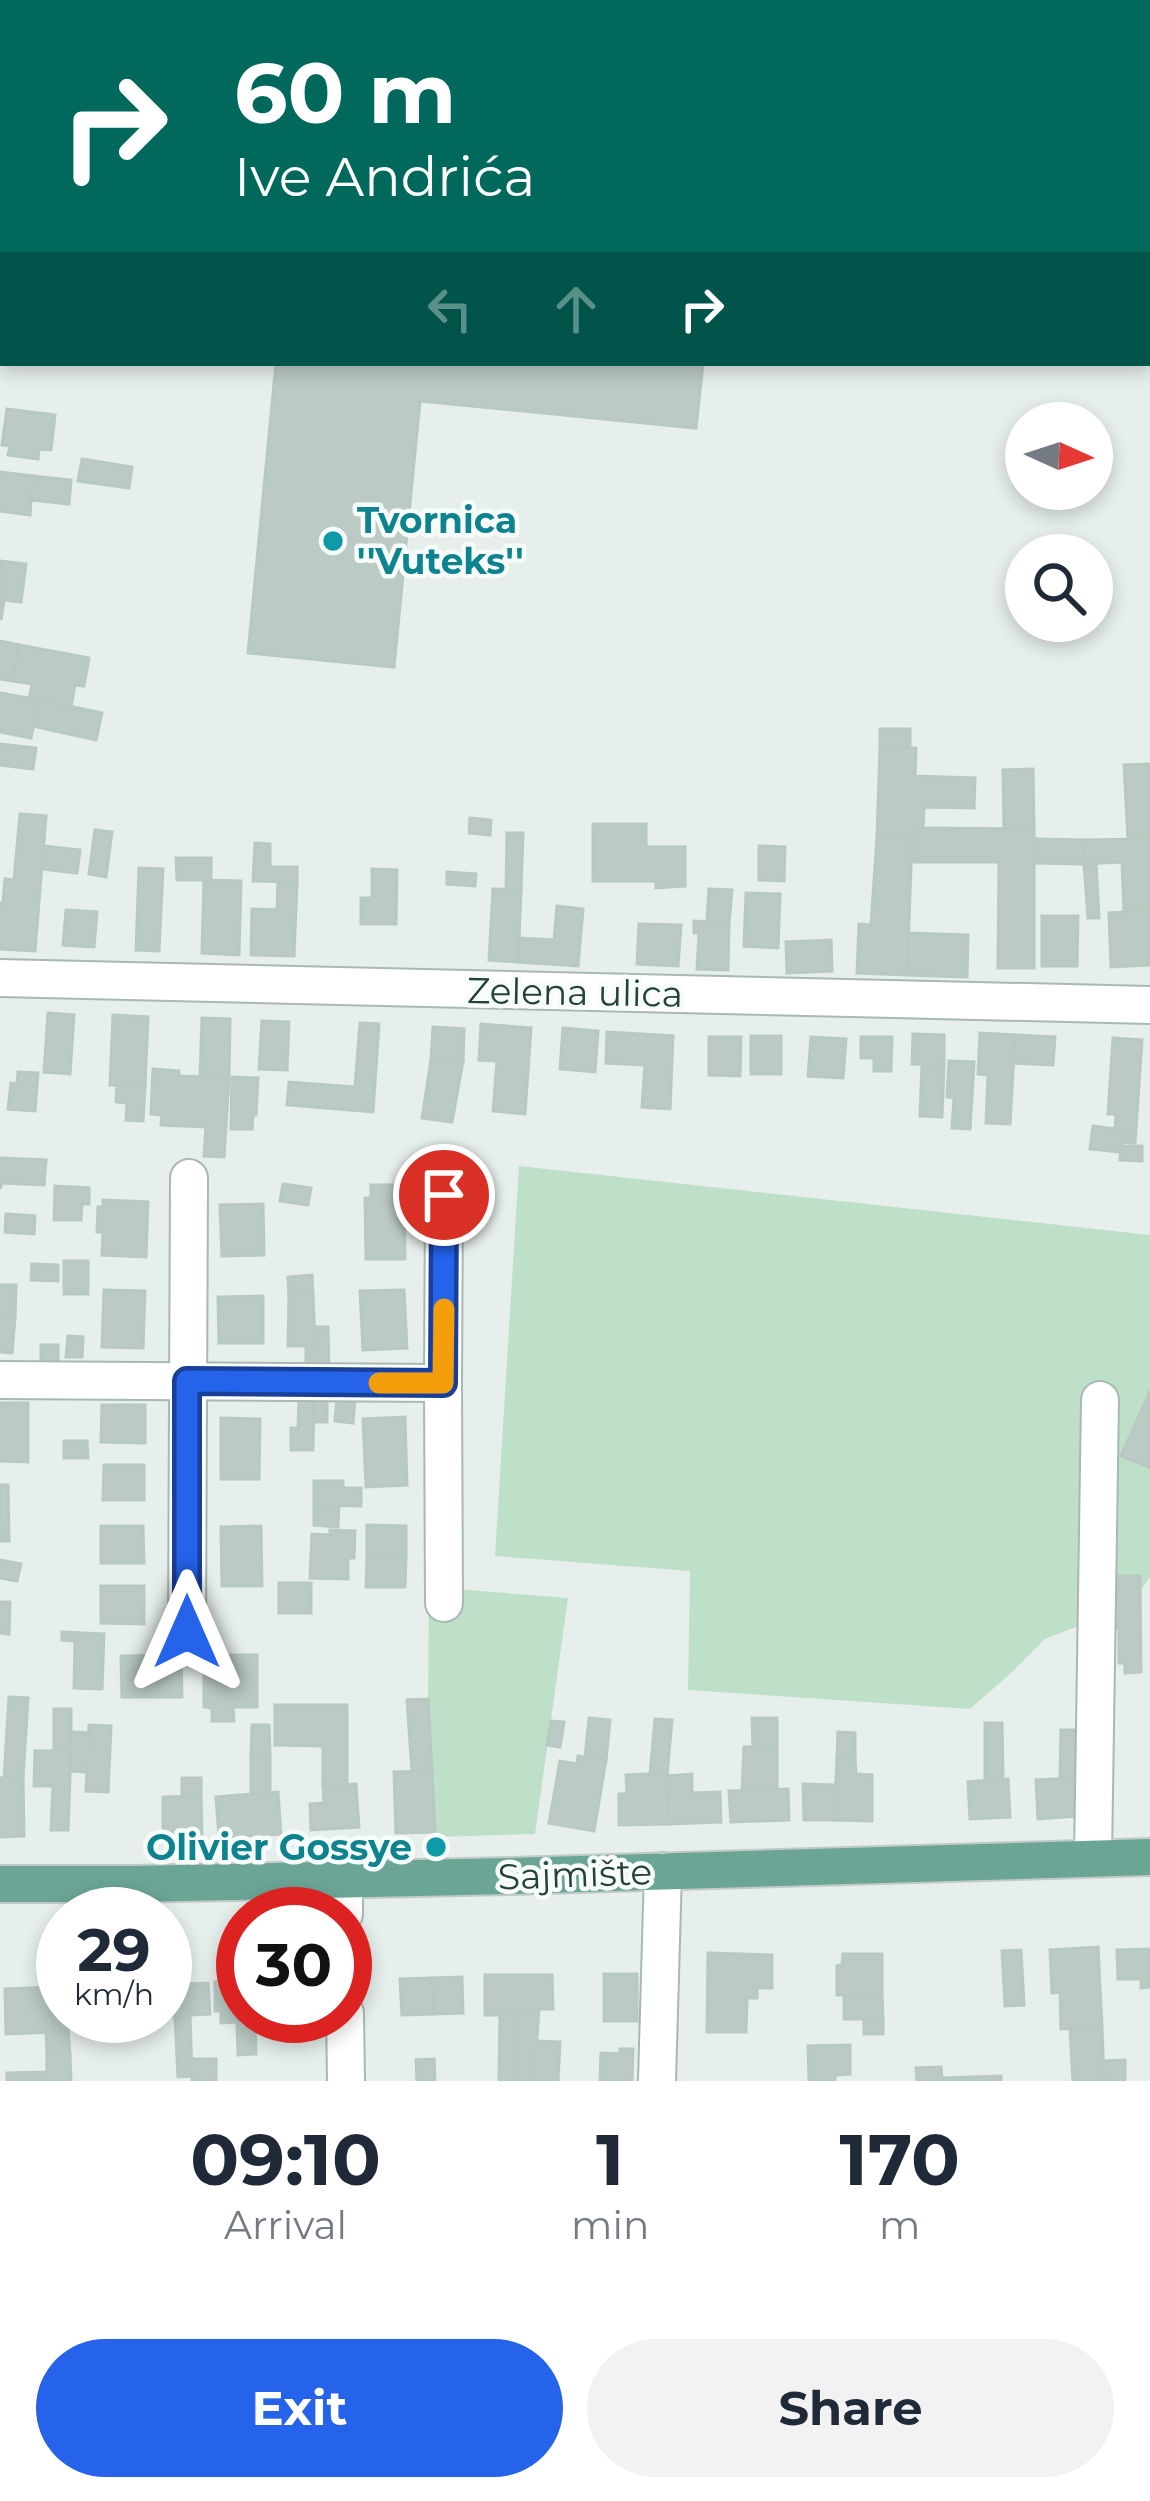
<!DOCTYPE html>
<html lang="en">
<head>
<meta charset="utf-8">
<style>
  body { margin:0; font-family:Montserrat,sans-serif; background:#f2f2f3; color:#1f2937; height:100vh; display:flex; flex-direction:column; font-size:45px; white-space:nowrap }
  * { box-sizing:border-box; margin:0 }
  p { font-size:39px; color:#747a83 }
  .icon { flex:none; width:66px; height:66px; fill:none; stroke:currentColor; stroke-width:2; stroke-linecap:round; stroke-linejoin:round }
  .map { position:relative; height:2081px; overflow:hidden }
  .side { display:flex; flex-direction:column; background:#fff; flex:1 }
  .side>* { flex:none }
  .banner { position:absolute; left:0px; top:0px; width:1152px; height:366px; box-shadow:0 6px 18px #0003; background:#00695c; color:#fff; overflow:hidden }
  .needle { width:78px; rotate:93deg }
  .controls { position:absolute; left:1005px; top:402px; display:grid; gap:24px }
  .controls a { display:grid; place-items:center; width:108px; height:108px; border-radius:50%; background:#fff; box-shadow:0 6px 18px #0003; font-size:60px }
  .speed { position:absolute; left:36px; top:1887px; display:flex; gap:24px; font-size:60px; font-weight:700; text-align:center }
  .speed>* { display:grid; place-content:center; width:156px; height:156px; border-radius:50%; background:#fff; box-shadow:0 6px 18px #0003; line-height:1 }
  .speed small { font-size:30px; font-weight:400 }
  .speed .limit { border:18px solid #d22; background:#fff; color:#111 }
  .pin { position:absolute; display:grid; place-items:center; width:102px; height:102px; color:#fff; margin:-51px; border:6px solid #fff; border-radius:50%; box-shadow:0 3px 12px #0007 }
  .me { position:absolute; width:132px; margin:-66px; rotate:0deg; stroke-linejoin:round; filter:drop-shadow(0 0 9px #0008) }
  .turn { display:flex; align-items:center; gap:42px; height:252px; padding:0 36px; font-size:54px }
  .turn .icon { width:156px; height:156px; stroke-width:2.5 }
  .turn b { display:block; font-size:84px; line-height:102px }
  .lanes { display:flex; align-items:center; height:114px; padding:0 36px; background:#0003; justify-content:center; gap:60px; direction:ltr }
  .lanes .off { opacity:.35 }
  .eta { display:flex; justify-content:space-evenly; align-items:center; height:204px; text-align:center }
  .eta b { font-size:72px; font-weight:700; line-height:84px }
  .button { display:flex; gap:24px; margin-top:auto; padding:24px 36px }
  .button a { flex:1; height:138px; border-radius:72px; background:#2563eb; color:#fff; font-size:48px; font-weight:700; line-height:138px; text-align:center }
  .button a+a { background:#f2f2f3; color:#1f2937 }
  .map>svg:first-child { display:block }
  .green { fill:#bfe0c8 }
  .building { fill:#bbcac4; stroke:#b8c9c2; stroke-width:3 }
  .lines { fill:none; stroke-linecap:round; stroke-linejoin:round }
  .minor-casing { stroke:#a8b8b2; stroke-width:40 }
  .major-casing { stroke:#c2cac8; stroke-width:40 }
  .minor { stroke:#fff; stroke-width:36 }
  .major { stroke:#6aa596; stroke-width:36 }
  .route-casing { stroke:#184099; stroke-width:30 }
  .route { stroke:#2563eb; stroke-width:21 }
  .slow { stroke:#f59e0b; stroke-width:21 }
  .culture-dot { fill:#0f9aa8; stroke:#f7fbf9; stroke-width:4.5 }
  .labels { text-anchor:middle; dominant-baseline:central; stroke-width:9; stroke-linejoin:round; paint-order:stroke }
  .culture-label { font-size:36px; font-weight:bold; fill:#0d838f; stroke:#f7fbf9; text-anchor:start }
  .street-label { font-size:36px; fill:#24423a; stroke:#f7fbf9 }
</style>
</head>
<body>
<div class="map">
<svg width="1150" height="2081" viewBox="0 0 1150 2081">
  <rect width="100%" height="100%" fill="#e6efeb"/>
  <!-- green -->
  <g class="green">
    <polygon points="519,1166 1150,1235 1150,1577 1142,1588 1109,1586 1096,1619 1045,1639 1011,1673 970,1709 688,1690 690,1571 495,1556"/>
    <polygon points="429,1584 444,1588 568,1598 535,1834 435,1837 428,1699"/>
  </g>
  <!-- building -->
  <g class="building">
    <polygon points="276,363 703,363 696,428 420,401 394,667 248,653"/>
    <polygon points="7,409 55,415 51,450 39,449 38,459 8,455 10,446 2,445"/>
    <polygon points="82,459 132,467 129,488 78,481"/>
    <polygon points="0,472 33,476 30,515 0,511"/>
    <polygon points="33,476 71,480 69,504 31,500"/>
    <polygon points="0,561 26,564 21,602 4,600 1,620"/>
    <polygon points="0,641 19,645 13,681 0,679"/>
    <polygon points="19,645 89,658 84,686 75,685 71,707 29,699 32,684 13,681"/>
    <polygon points="0,693 39,700 31,738 0,732"/>
    <polygon points="39,700 102,713 96,740 33,726"/>
    <rect x="880" y="729" width="30" height="19"/>
    <polygon points="0,744 36,748 33,769 0,765"/>
    <polygon points="880,748 916,748 915,776 975,778 974,808 924,807 923,829 912,828 912,839 877,837"/>
    <polygon points="1150,764 1150,839 1128,840 1124,765"/>
    <polygon points="1033,769 1034,829 1004,829 1003,770"/>
    <polygon points="20,814 46,816 35,951 0,949 0,903 3,903 5,879 14,880"/>
    <polygon points="470,818 491,820 490,835 469,833"/>
    <polygon points="593,824 646,824 646,847 685,847 685,886 656,888 656,881 593,881"/>
    <polygon points="912,828 1034,829 1034,968 998,968 999,862 912,862"/>
    <polygon points="95,830 112,832 106,877 89,874"/>
    <polygon points="507,833 523,833 521,890 506,890"/>
    <polygon points="877,837 912,839 907,975 857,973 859,924 871,925"/>
    <polygon points="1035,839 1084,840 1084,864 1035,863"/>
    <polygon points="1150,839 1150,911 1124,912 1122,862 1084,864 1084,840"/>
    <polygon points="255,843 270,844 270,867 297,867 297,882 253,881"/>
    <polygon points="44,846 80,850 77,873 42,869"/>
    <polygon points="759,846 785,847 784,881 759,880"/>
    <polygon points="176,858 211,858 211,880 177,880"/>
    <polygon points="1096,863 1099,918 1088,918 1084,864"/>
    <polygon points="139,868 163,869 159,951 136,950"/>
    <polygon points="372,869 397,870 396,924 361,924 361,898 372,898"/>
    <polygon points="447,872 476,874 475,886 447,884"/>
    <polygon points="204,880 241,881 239,955 202,953"/>
    <polygon points="278,882 297,882 294,956 251,955 252,909 277,910"/>
    <polygon points="493,889 521,890 518,962 489,960"/>
    <polygon points="709,889 732,890 729,923 707,921"/>
    <polygon points="746,893 780,894 778,948 744,946"/>
    <polygon points="557,906 583,909 578,966 518,962 520,938 554,940"/>
    <polygon points="66,910 97,912 94,947 63,945"/>
    <polygon points="1150,911 1150,965 1111,967 1109,913"/>
    <polygon points="1042,916 1078,916 1077,966 1042,966"/>
    <polygon points="694,921 729,923 728,970 697,969 699,933 694,933"/>
    <polygon points="639,924 681,925 678,966 637,964"/>
    <polygon points="909,933 968,935 967,977 907,975"/>
    <polygon points="831,940 832,971 787,973 786,942"/>
    <polygon points="48,1013 74,1015 70,1074 44,1072"/>
    <polygon points="113,1015 148,1017 145,1086 110,1085"/>
    <polygon points="202,1018 230,1019 229,1078 200,1077"/>
    <polygon points="262,1021 289,1022 287,1070 259,1069"/>
    <polygon points="360,1023 379,1024 373,1112 287,1105 289,1082 355,1087"/>
    <polygon points="481,1024 531,1028 525,1114 493,1111 497,1061 479,1060"/>
    <polygon points="433,1027 464,1029 463,1061 431,1060"/>
    <polygon points="563,1028 598,1031 595,1072 560,1069"/>
    <polygon points="607,1032 673,1036 670,1109 642,1107 645,1065 606,1063"/>
    <polygon points="980,1033 1015,1035 1010,1124 986,1123 988,1075 978,1074"/>
    <polygon points="913,1034 944,1035 944,1065 912,1064"/>
    <polygon points="1015,1035 1055,1037 1053,1065 1013,1063"/>
    <rect x="751" y="1036" width="30" height="38"/>
    <polygon points="709,1037 741,1037 740,1076 709,1075"/>
    <polygon points="811,1037 846,1039 843,1078 808,1076"/>
    <polygon points="861,1037 892,1037 891,1071 874,1071 874,1058 861,1058"/>
    <polygon points="1113,1038 1142,1040 1135,1143 1121,1142 1123,1130 1115,1129 1116,1114 1108,1114"/>
    <polygon points="431,1060 463,1061 452,1122 422,1118"/>
    <polygon points="949,1061 974,1062 970,1129 952,1128 954,1098 947,1097"/>
    <polygon points="922,1064 944,1065 942,1117 920,1116"/>
    <polygon points="153,1069 179,1071 179,1076 229,1078 224,1157 204,1156 206,1127 161,1125 162,1115 151,1114"/>
    <polygon points="18,1072 38,1073 35,1111 8,1109 11,1083 17,1084"/>
    <polygon points="232,1077 258,1078 256,1115 253,1115 252,1129 231,1129"/>
    <polygon points="117,1085 145,1086 143,1121 126,1120 127,1103 116,1102"/>
    <polygon points="1093,1126 1123,1130 1121,1152 1090,1149"/>
    <polygon points="1121,1146 1142,1146 1142,1161 1120,1160"/>
    <polygon points="0,1158 46,1160 44,1185 2,1183 0,1189"/>
    <polygon points="283,1184 311,1188 308,1205 280,1201"/>
    <polygon points="371,1185 404,1185 405,1259 366,1259 365,1198 371,1198"/>
    <polygon points="55,1186 89,1188 89,1204 82,1204 81,1220 54,1220"/>
    <polygon points="103,1200 148,1202 146,1257 102,1255 103,1232 97,1232 98,1207 103,1207"/>
    <polygon points="263,1204 264,1255 222,1256 220,1205"/>
    <polygon points="6,1214 35,1216 34,1234 5,1232"/>
    <rect x="64" y="1261" width="24" height="33"/>
    <polygon points="32,1264 58,1265 58,1281 31,1280"/>
    <polygon points="312,1275 313,1295 289,1296 288,1277"/>
    <polygon points="0,1285 16,1285 15,1317 0,1317"/>
    <polygon points="104,1290 145,1291 143,1348 102,1347"/>
    <polygon points="404,1290 407,1348 363,1350 360,1291"/>
    <polygon points="313,1295 315,1346 288,1346 289,1296"/>
    <polygon points="263,1296 263,1343 219,1343 218,1297"/>
    <polygon points="0,1317 15,1317 12,1353 0,1352"/>
    <polygon points="314,1327 328,1327 329,1370 306,1371 306,1346 315,1346"/>
    <polygon points="68,1336 83,1337 82,1357 66,1357"/>
    <rect x="41" y="1345" width="17" height="25"/>
    <polygon points="1150,1391 1150,1468 1121,1456"/>
    <polygon points="337,1397 355,1399 353,1423 335,1421"/>
    <polygon points="299,1398 314,1399 313,1450 291,1450 291,1428 298,1428"/>
    <polygon points="327,1398 327,1422 314,1422 314,1399"/>
    <polygon points="0,1403 28,1403 28,1462 0,1461"/>
    <polygon points="102,1405 145,1405 145,1443 101,1442"/>
    <polygon points="405,1417 407,1485 366,1487 363,1419"/>
    <polygon points="221,1418 260,1419 259,1479 221,1479"/>
    <polygon points="64,1441 87,1441 88,1458 64,1458"/>
    <polygon points="104,1465 144,1465 144,1500 103,1500"/>
    <polygon points="314,1481 343,1481 343,1488 361,1488 361,1506 314,1505"/>
    <polygon points="0,1485 8,1485 9,1541 0,1541"/>
    <polygon points="314,1505 339,1506 338,1527 314,1525"/>
    <polygon points="367,1525 406,1526 406,1557 367,1557"/>
    <polygon points="101,1526 143,1526 144,1563 101,1563"/>
    <polygon points="261,1526 262,1586 222,1586 221,1527"/>
    <polygon points="330,1530 355,1531 354,1558 348,1558 348,1579 310,1578 312,1534 330,1535"/>
    <polygon points="367,1557 406,1557 405,1587 366,1587"/>
    <polygon points="0,1560 21,1564 17,1581 0,1578"/>
    <polygon points="1118,1576 1140,1576 1141,1672 1125,1673 1125,1663 1119,1663 1119,1628 1103,1628 1103,1593 1118,1593"/>
    <rect x="279" y="1583" width="32" height="30"/>
    <polygon points="101,1586 144,1586 144,1624 101,1623"/>
    <polygon points="0,1602 10,1602 9,1634 0,1633"/>
    <polygon points="62,1632 104,1634 102,1689 74,1688 75,1641 62,1640"/>
    <polygon points="181,1655 182,1697 122,1697 121,1656"/>
    <polygon points="204,1655 257,1655 257,1707 233,1707 234,1721 212,1721 212,1708 204,1707"/>
    <polygon points="9,1697 28,1698 23,1777 4,1778"/>
    <polygon points="428,1699 432,1771 412,1772 407,1700"/>
    <polygon points="275,1705 347,1705 347,1785 323,1785 323,1746 275,1745"/>
    <rect x="54" y="1709" width="17" height="42"/>
    <polygon points="589,1718 610,1720 606,1760 585,1758"/>
    <polygon points="752,1718 777,1718 777,1747 753,1747"/>
    <polygon points="655,1719 672,1720 667,1776 650,1774"/>
    <polygon points="551,1721 564,1722 560,1747 547,1745"/>
    <polygon points="985,1723 1002,1723 1003,1780 985,1780"/>
    <polygon points="89,1725 111,1726 108,1792 86,1791"/>
    <polygon points="252,1725 269,1725 270,1754 251,1754"/>
    <polygon points="1061,1730 1076,1730 1075,1778 1060,1778"/>
    <polygon points="72,1732 89,1733 87,1772 69,1771"/>
    <polygon points="838,1732 855,1733 855,1758 837,1758"/>
    <polygon points="744,1747 777,1747 777,1789 742,1791"/>
    <polygon points="35,1751 71,1751 68,1830 51,1830 53,1786 34,1786"/>
    <polygon points="251,1754 270,1754 270,1794 251,1793"/>
    <polygon points="578,1756 606,1760 594,1831 549,1823 560,1761 577,1764"/>
    <polygon points="837,1758 855,1758 856,1774 872,1775 872,1821 834,1820"/>
    <polygon points="432,1771 435,1832 396,1833 394,1772"/>
    <polygon points="650,1774 667,1776 668,1824 619,1825 619,1794 627,1794 626,1775"/>
    <polygon points="692,1774 692,1793 720,1792 721,1822 668,1824 667,1776"/>
    <polygon points="23,1777 24,1836 0,1837 0,1778"/>
    <polygon points="182,1778 201,1778 201,1796 182,1797"/>
    <polygon points="1075,1778 1077,1816 1038,1819 1036,1780"/>
    <polygon points="1008,1779 1010,1817 970,1819 968,1782"/>
    <polygon points="356,1784 359,1827 311,1830 310,1804 324,1803 323,1785"/>
    <polygon points="803,1784 835,1785 834,1820 804,1820"/>
    <polygon points="788,1789 789,1820 731,1822 729,1791"/>
    <polygon points="278,1792 281,1834 219,1838 216,1797"/>
    <polygon points="201,1796 202,1837 163,1837 163,1797"/>
    <polygon points="1098,1947 1102,2027 1061,2029 1060,1992 1052,1993 1050,1950"/>
    <polygon points="1150,1949 1150,1987 1141,1988 1141,1979 1118,1979 1117,1950"/>
    <polygon points="1021,1950 1024,2005 1005,2006 1002,1951"/>
    <polygon points="708,1953 772,1955 772,1988 757,1988 757,1998 747,1998 746,2032 707,2032"/>
    <polygon points="843,1954 882,1954 882,1994 837,1995 837,1966 842,1965"/>
    <rect x="604" y="1974" width="33" height="47"/>
    <polygon points="485,1975 552,1975 553,2009 510,2009 510,2015 485,2015"/>
    <polygon points="462,1977 463,2013 434,2014 432,1978"/>
    <polygon points="432,1978 434,2014 402,2015 400,1979"/>
    <rect x="215" y="1982" width="28" height="29"/>
    <polygon points="208,1983 210,2014 190,2015 188,1984"/>
    <polygon points="188,1984 190,2015 155,2018 165,2016 165,1985"/>
    <polygon points="63,1986 63,2016 67,2016 70,2054 47,2055 46,2033 54,2032 51,1987"/>
    <polygon points="51,1987 54,2032 6,2034 5,1989"/>
    <polygon points="882,1994 883,2019 844,2019 844,1995"/>
    <polygon points="510,2009 518,2009 518,2081 499,2081 500,2015 510,2015"/>
    <polygon points="518,2009 539,2009 536,2052 531,2052 531,2081 518,2081"/>
    <polygon points="243,2011 243,2016 255,2016 256,2054 238,2055 237,2022 221,2023 221,2012"/>
    <polygon points="190,2015 192,2076 178,2077 175,2017"/>
    <rect x="864" y="2019" width="19" height="15"/>
    <polygon points="1102,2027 1104,2081 1073,2081 1070,2029"/>
    <polygon points="536,2041 560,2042 558,2081 531,2081 531,2052 536,2052"/>
    <polygon points="850,2045 850,2074 835,2075 835,2081 809,2081 808,2046"/>
    <polygon points="620,2049 633,2049 632,2081 600,2081 601,2053 620,2054"/>
    <polygon points="70,2054 71,2081 7,2081 7,2073 47,2072 47,2055"/>
    <rect x="192" y="2059" width="24" height="22"/>
    <polygon points="434,2059 435,2081 417,2081 416,2060"/>
    <polygon points="1125,2060 1125,2081 1104,2081 1104,2061"/>
    <polygon points="941,2067 942,2078 1001,2076 1001,2081 917,2081 916,2068"/>
  </g>
  <g class="lines">
    <defs>
      <g id="minor">
        <polyline points="245,0 274,3"/>
        <polyline points="37,3 37,0"/>
        <polyline points="548,3 548,0"/>
        <polyline points="743,3 743,0"/>
        <polyline points="1109,3 1110,0"/>
        <polyline points="1149,109 1150,109"/>
        <polyline points="0,269 3,248"/>
        <polyline points="0,978 1150,1005"/>
        <polyline points="0,1380 443,1383 444,1603"/>
        <polyline points="443,1383 444,1195"/>
        <polyline points="187,1632 189,1178"/>
        <polyline points="1093,1858 1100,1400"/>
        <polyline points="344,1880 344,1914"/>
        <polyline points="345,2013 346,2081"/>
        <polyline points="657,2081 663,1871"/>
      </g>
      <polyline id="major" points="0,1884 132,1884 511,1876 1150,1857"/>
    </defs>
    <!-- minor casing -->
    <use href="#minor" class="minor-casing"/>
    <!-- major casing -->
    <use href="#major" class="major-casing"/>
    <!-- minor -->
    <use href="#minor" class="minor"/>
    <!-- major -->
    <use href="#major" class="major"/>
  </g>
  <g class="lines">
    <defs>
      <polyline id="route" points="187,1632 187,1381 443,1383 444,1195"/>
    </defs>
    <!-- route casing -->
    <use href="#route" class="route-casing"/>
    <!-- route -->
    <use href="#route" class="route"/>
    <!-- slow -->
    <polyline class="slow" points="379,1383 443,1383 444,1309"/>
  </g>
  <!-- markers -->
  <g class="culture-dot">
    <circle cx="333" cy="541" r="12"/>
    <circle cx="436" cy="1847" r="12"/>
  </g>
  <g class="labels">
    <!-- culture labels -->
    <g class="culture-label">
      <text x="357" y="520">Tvornica<tspan x="357" dy="41">''Vuteks''</tspan></text>
      <text x="412" y="1847" text-anchor="end">Olivier Gossye</text>
    </g>
    <!-- street labels -->
    <g class="street-label">
      <text transform="translate(575 992) rotate(1)">Zelena ulica</text>
      <text transform="translate(575 1874) rotate(-2)">Sajmište</text>
    </g>
  </g>
</svg>
<div class="controls">
<a><svg class="needle" viewBox="-14 -14 28 28"><path d="M0-13l5 13h-10z" fill="#e53935"/><path d="M0 13l5-13h-10z" fill="#747a83"/></svg></a>
<a><svg class="icon" aria-label="search" viewBox="0 0 24 24"><circle cx="10" cy="10" r="6"/><path d="M15 15l6 6"/></svg></a>
</div>
<div class="speed"><div>29<small>km/h</small></div><div class="limit">30</div></div>
<div class="pin" style="left:444px;top:1195px;background:#d93025"><svg class="icon" aria-label="arrive" viewBox="0 0 24 24"><path d="M6 21V4h12l-3 4 3 4H6"/></svg></div>
<svg class="me" style="left:187px;top:1632px" viewBox="-20 -20 40 40"><path d="M0-17L14 15 0 8-14 15z" fill="#2563eb" stroke="#fff" stroke-width="4"/></svg>
<div class="banner">
<div class="turn"><svg class="icon" aria-label="right" viewBox="0 0 24 24"><path d="M7 20v-9h11M14 6l5 5-5 5"/></svg><div><b>60 m</b>Ive Andrića</div></div>
<div class="lanes"><svg class="icon off" aria-label="left" viewBox="0 0 24 24"><path d="M17 20v-9H6M10 6l-5 5 5 5"/></svg><svg class="icon off" aria-label="ahead" viewBox="0 0 24 24"><path d="M12 20V5M6 11l6-6 6 6"/></svg><svg class="icon" aria-label="right" viewBox="0 0 24 24"><path d="M7 20v-9h11M14 6l5 5-5 5"/></svg></div>
</div>
</div>
<section class="side">
<div class="eta">
<div><b>09:10</b><p>Arrival</p></div>
<div><b>1</b><p>min</p></div>
<div><b>170</b><p>m</p></div>
</div>
<div class="button"><a>Exit</a><a>Share</a></div>
</section>
</body>
</html>
